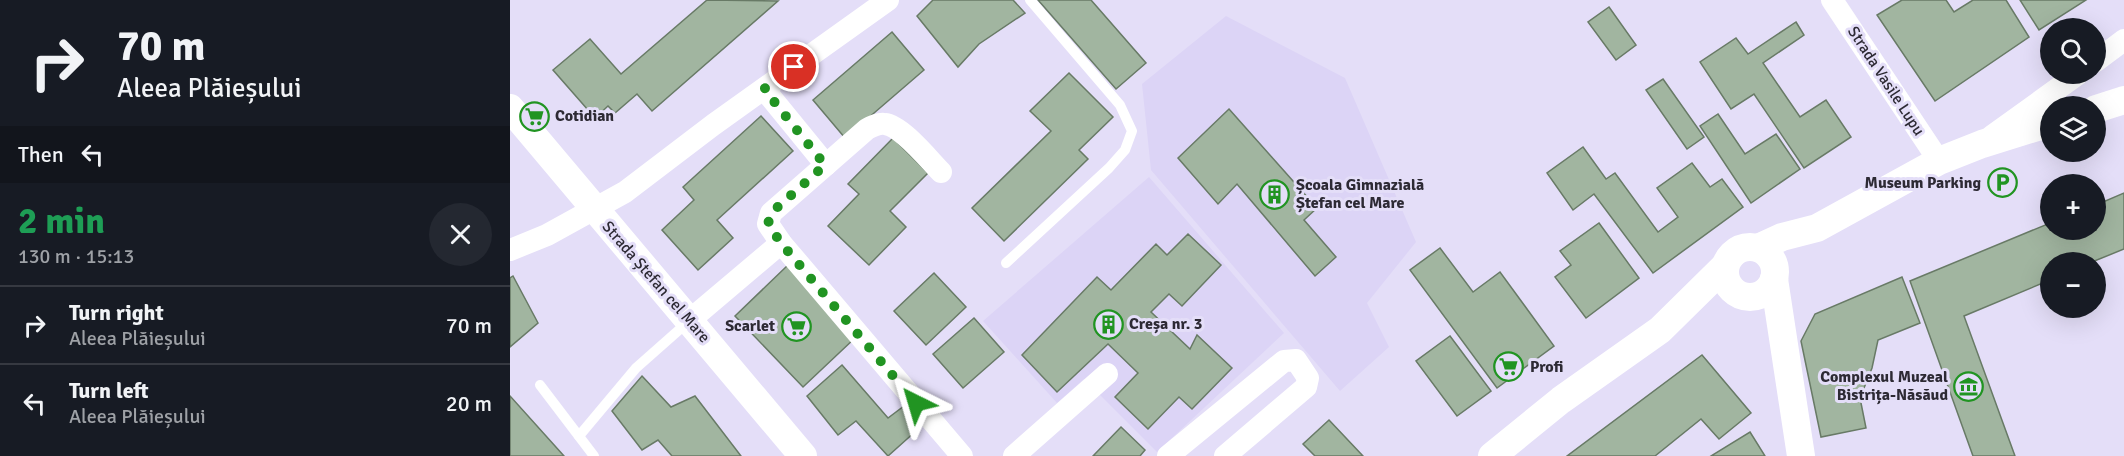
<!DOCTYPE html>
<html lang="en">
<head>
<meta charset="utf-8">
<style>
  body { margin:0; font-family:Signika,sans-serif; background:#242831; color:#f1f3f6; height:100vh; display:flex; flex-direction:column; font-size:22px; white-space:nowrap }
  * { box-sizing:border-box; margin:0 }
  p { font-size:20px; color:#9ea1a6 }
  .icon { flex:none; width:33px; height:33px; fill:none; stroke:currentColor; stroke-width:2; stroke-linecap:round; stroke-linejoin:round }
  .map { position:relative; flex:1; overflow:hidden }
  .sheet { display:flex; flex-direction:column; background:#171b24; width:510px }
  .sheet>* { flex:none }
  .banner { background:#171b24; color:#f1f3f6; overflow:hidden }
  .controls { position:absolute; left:1530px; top:18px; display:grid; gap:12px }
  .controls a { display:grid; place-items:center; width:66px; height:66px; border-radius:50%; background:#171b24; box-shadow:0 6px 24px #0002; font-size:30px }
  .pin { position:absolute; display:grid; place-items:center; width:51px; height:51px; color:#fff; margin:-26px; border:3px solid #fff; border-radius:50%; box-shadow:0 2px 6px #0007 }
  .me { position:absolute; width:66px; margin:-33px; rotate:320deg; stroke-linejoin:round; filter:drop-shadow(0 0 4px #0008) }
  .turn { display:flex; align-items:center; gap:21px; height:126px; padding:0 18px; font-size:27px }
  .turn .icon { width:78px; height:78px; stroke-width:2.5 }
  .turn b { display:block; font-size:42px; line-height:51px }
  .then { display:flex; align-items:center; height:57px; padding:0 18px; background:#0003; gap:12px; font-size:22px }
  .round { display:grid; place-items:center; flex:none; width:63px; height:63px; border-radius:32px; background:#242831 }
  .headline { display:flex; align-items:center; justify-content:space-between; height:102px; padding:0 18px }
  h1 { font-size:36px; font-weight:700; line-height:45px; color:#1e9e55 }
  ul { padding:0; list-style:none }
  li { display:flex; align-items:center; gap:18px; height:78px; padding:0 18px; border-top:2px solid #363941 }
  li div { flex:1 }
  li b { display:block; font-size:22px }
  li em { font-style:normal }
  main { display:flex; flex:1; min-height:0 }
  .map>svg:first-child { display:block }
  .built { fill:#dcd4f6 }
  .building { fill:#a1b5a0; stroke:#687a66; stroke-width:1.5 }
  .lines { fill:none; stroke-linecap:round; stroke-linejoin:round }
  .service { stroke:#fff; stroke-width:10 }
  .minor { stroke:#fff; stroke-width:22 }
  .tertiary { stroke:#fff; stroke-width:28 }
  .route { stroke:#219422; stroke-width:10; stroke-dasharray:0 18 }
  .labels { text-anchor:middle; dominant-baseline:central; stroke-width:6; stroke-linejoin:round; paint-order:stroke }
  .street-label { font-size:16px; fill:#2d2a34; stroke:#e4def8 }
  .poi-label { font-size:16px; font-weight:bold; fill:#2d2a34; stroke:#e4def8; text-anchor:start }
</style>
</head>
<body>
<main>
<section class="sheet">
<div class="banner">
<div class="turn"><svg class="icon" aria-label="right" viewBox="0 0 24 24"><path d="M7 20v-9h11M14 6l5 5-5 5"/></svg><div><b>70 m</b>Aleea Plăieșului</div></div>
<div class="then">Then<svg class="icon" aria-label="left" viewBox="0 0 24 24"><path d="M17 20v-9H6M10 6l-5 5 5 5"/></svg></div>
</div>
<div class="headline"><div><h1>2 min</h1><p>130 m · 15:13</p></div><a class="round"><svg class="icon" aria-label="close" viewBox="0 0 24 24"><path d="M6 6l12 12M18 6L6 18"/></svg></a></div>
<ul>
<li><svg class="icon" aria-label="right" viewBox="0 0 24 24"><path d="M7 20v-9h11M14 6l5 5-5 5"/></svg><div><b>Turn right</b><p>Aleea Plăieșului</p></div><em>70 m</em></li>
<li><svg class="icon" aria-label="left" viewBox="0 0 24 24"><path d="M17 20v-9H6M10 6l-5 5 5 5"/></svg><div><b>Turn left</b><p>Aleea Plăieșului</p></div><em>20 m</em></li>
</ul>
</section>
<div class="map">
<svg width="1614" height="456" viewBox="0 0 1614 456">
  <rect width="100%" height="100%" fill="#e4def8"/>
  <!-- built -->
  <g class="built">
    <polygon points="716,16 835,78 906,242 857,303 879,347 830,391 641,170 632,84"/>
    <polygon points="639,177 774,333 647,452 574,379 547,403 473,321"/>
  </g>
  <!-- building -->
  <g class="building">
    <polygon points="197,0 268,1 142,111 127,94 105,113 98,106 85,118 43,70 80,39 111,74"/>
    <polygon points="423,0 503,0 515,13 469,44 448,67 407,16"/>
    <polygon points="528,0 581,0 636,63 606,89"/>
    <polygon points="1392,0 1436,0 1444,12 1463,0 1496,0 1519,37 1425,101 1367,15"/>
    <polygon points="1510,0 1576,0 1529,30"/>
    <polygon points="1099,7 1126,45 1106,60 1078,22"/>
    <polygon points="1286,22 1294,35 1253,63 1290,117 1316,100 1341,137 1294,168 1244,94 1221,109 1190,62 1226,38 1238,54"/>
    <polygon points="382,32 414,70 335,138 303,100"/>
    <polygon points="559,73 603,117 569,150 578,159 494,241 462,208 541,131 520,111"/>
    <polygon points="1153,79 1194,137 1177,149 1136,90"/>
    <polygon points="719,109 807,208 794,220 826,257 805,276 727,184 708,204 668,158"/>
    <polygon points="1208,114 1235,154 1266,134 1290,169 1241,203 1190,126"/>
    <polygon points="251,116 283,151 207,220 223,238 188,270 152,230 184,200 173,187"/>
    <polygon points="383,138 418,173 380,211 396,227 359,265 318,226 349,194 338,184"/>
    <polygon points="1073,147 1096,179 1105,173 1148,232 1168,217 1147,188 1182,163 1200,187 1212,179 1233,207 1143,273 1084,194 1063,210 1037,173"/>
    <polygon points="1614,193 1614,249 1582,262 1540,262 1540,280 1454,316 1505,456 1463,456 1400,281 1540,223 1540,230 1586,230 1586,205"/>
    <polygon points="1089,223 1129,278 1076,318 1045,277 1061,265 1050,251"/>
    <polygon points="678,234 711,265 672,306 659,294 641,312 680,349 687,335 722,368 682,409 669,397 638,429 605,397 628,373 598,344 547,392 512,355 587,277 601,290 646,244 657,255"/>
    <polygon points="930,248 963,292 990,272 1044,346 987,388 900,270"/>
    <polygon points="278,265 346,337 293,387 225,316"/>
    <polygon points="424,273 456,307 416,345 384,311"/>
    <polygon points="3,276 28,323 0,347 0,278"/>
    <polygon points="1392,277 1410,323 1368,340 1362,368 1350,398 1356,428 1311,437 1291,341 1305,314"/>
    <polygon points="464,318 494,352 453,388 423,354"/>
    <polygon points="940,336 981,391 947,416 906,361"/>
    <polygon points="1192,355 1241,413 1209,439 1191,419 1145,456 1057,456"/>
    <polygon points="332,365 378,418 398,403 416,422 378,456 346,421 328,435 297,396"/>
    <polygon points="132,376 161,407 185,396 231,456 162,456 148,440 132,450 102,411"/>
    <polygon points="0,396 54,456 0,456"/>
    <polygon points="819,420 853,456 805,456 793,444"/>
    <polygon points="611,427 635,450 630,456 583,456"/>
    <polygon points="1240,432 1255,456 1201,456"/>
  </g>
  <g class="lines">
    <!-- service -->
    <g class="service">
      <polyline points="496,263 599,168 615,150 622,131 610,105 520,0"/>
      <polyline points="30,385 84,456"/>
      <polyline points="69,436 126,368 178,322"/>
    </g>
    <!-- minor -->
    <g class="minor">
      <polyline points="1322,0 1429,161"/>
      <polyline points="1586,61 1614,40"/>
      <polyline points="254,89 316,165"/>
      <polyline points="1482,136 1568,74"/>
      <path d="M 431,172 C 419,160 392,126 375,124 C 369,123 363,126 357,129 L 261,213 L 258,224 L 271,243 L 452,456"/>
      <polyline points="0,250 37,235 115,192 203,125 378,0"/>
      <polyline points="180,320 271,243"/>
      <polyline points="504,456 597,374"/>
      <polyline points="658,456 774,361 786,360 798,378 796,387 715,456"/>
    </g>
    <!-- tertiary -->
    <g class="tertiary">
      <polyline points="0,108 293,456"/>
      <polyline points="1586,109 1614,100"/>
      <circle cx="1240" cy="272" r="25"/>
      <polyline points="1248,248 1272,237 1307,228 1429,161 1472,144 1540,123"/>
      <polyline points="1264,279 1291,456"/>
      <polyline points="982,456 1051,400 1150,330 1215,266"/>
    </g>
  </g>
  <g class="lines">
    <!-- route -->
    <polyline class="route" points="284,67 254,89 315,165 261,213 258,224 271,243 406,403"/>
  </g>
  <!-- icons -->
  <defs>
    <symbol id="supermarket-ring" viewBox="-11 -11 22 22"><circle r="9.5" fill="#e4def8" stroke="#219422" stroke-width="1.5"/><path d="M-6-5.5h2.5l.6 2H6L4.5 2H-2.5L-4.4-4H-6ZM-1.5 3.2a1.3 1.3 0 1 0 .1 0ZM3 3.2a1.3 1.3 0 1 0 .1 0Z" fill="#219422"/></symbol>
    <symbol id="parking-ring" viewBox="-11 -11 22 22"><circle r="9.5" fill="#e4def8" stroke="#219422" stroke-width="1.5"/><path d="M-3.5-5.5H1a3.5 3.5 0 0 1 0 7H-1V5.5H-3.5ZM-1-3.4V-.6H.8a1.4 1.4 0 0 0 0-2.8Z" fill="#219422"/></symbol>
    <symbol id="building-ring" viewBox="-11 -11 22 22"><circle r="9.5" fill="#e4def8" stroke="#219422" stroke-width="1.5"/><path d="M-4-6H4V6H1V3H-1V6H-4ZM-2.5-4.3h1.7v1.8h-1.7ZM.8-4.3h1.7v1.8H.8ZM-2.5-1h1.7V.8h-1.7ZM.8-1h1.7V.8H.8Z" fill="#219422"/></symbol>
    <symbol id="museum-ring" viewBox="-11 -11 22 22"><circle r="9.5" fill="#e4def8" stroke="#219422" stroke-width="1.5"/><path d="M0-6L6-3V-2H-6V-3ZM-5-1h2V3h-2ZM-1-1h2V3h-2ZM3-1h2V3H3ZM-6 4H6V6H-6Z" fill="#219422"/></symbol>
  </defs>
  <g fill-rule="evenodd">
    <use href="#supermarket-ring" x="8" y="100" width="33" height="33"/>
    <use href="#parking-ring" x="1476" y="166" width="33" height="33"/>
    <use href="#building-ring" x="748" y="178" width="33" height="33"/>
    <use href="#building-ring" x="582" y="308" width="33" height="33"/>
    <use href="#supermarket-ring" x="270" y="310" width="33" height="33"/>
    <use href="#supermarket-ring" x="982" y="350" width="33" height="33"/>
    <use href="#museum-ring" x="1442" y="370" width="33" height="33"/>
  </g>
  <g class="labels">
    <!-- street labels -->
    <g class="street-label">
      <text transform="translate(1376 81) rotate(57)">Strada Vasile Lupu</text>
      <text transform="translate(146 282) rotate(49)">Strada Ștefan cel Mare</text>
    </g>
    <!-- poi labels -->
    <g class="poi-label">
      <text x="45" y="116">Cotidian</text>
      <text x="1471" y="183" text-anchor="end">Museum Parking</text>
      <text x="786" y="185">Școala Gimnazială<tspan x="786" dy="18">Ștefan cel Mare</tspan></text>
      <text x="619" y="324">Creșa nr. 3</text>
      <text x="265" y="326" text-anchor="end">Scarlet</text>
      <text x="1020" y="367">Profi</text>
      <text x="1438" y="377" text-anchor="end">Complexul Muzeal<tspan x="1438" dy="18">Bistrița-Năsăud</tspan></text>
    </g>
  </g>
</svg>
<div class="controls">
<a><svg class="icon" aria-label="search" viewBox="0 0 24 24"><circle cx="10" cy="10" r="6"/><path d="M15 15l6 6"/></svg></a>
<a><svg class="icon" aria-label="layers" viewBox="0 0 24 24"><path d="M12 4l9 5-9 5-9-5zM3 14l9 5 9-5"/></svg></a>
<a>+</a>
<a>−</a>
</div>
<div class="pin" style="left:284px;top:67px;background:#d93025"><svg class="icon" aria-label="arrive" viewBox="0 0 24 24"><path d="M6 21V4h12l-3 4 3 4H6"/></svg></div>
<svg class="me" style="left:406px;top:403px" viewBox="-20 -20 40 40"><path d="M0-17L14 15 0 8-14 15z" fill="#219422" stroke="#fff" stroke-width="4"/></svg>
</div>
</main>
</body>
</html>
